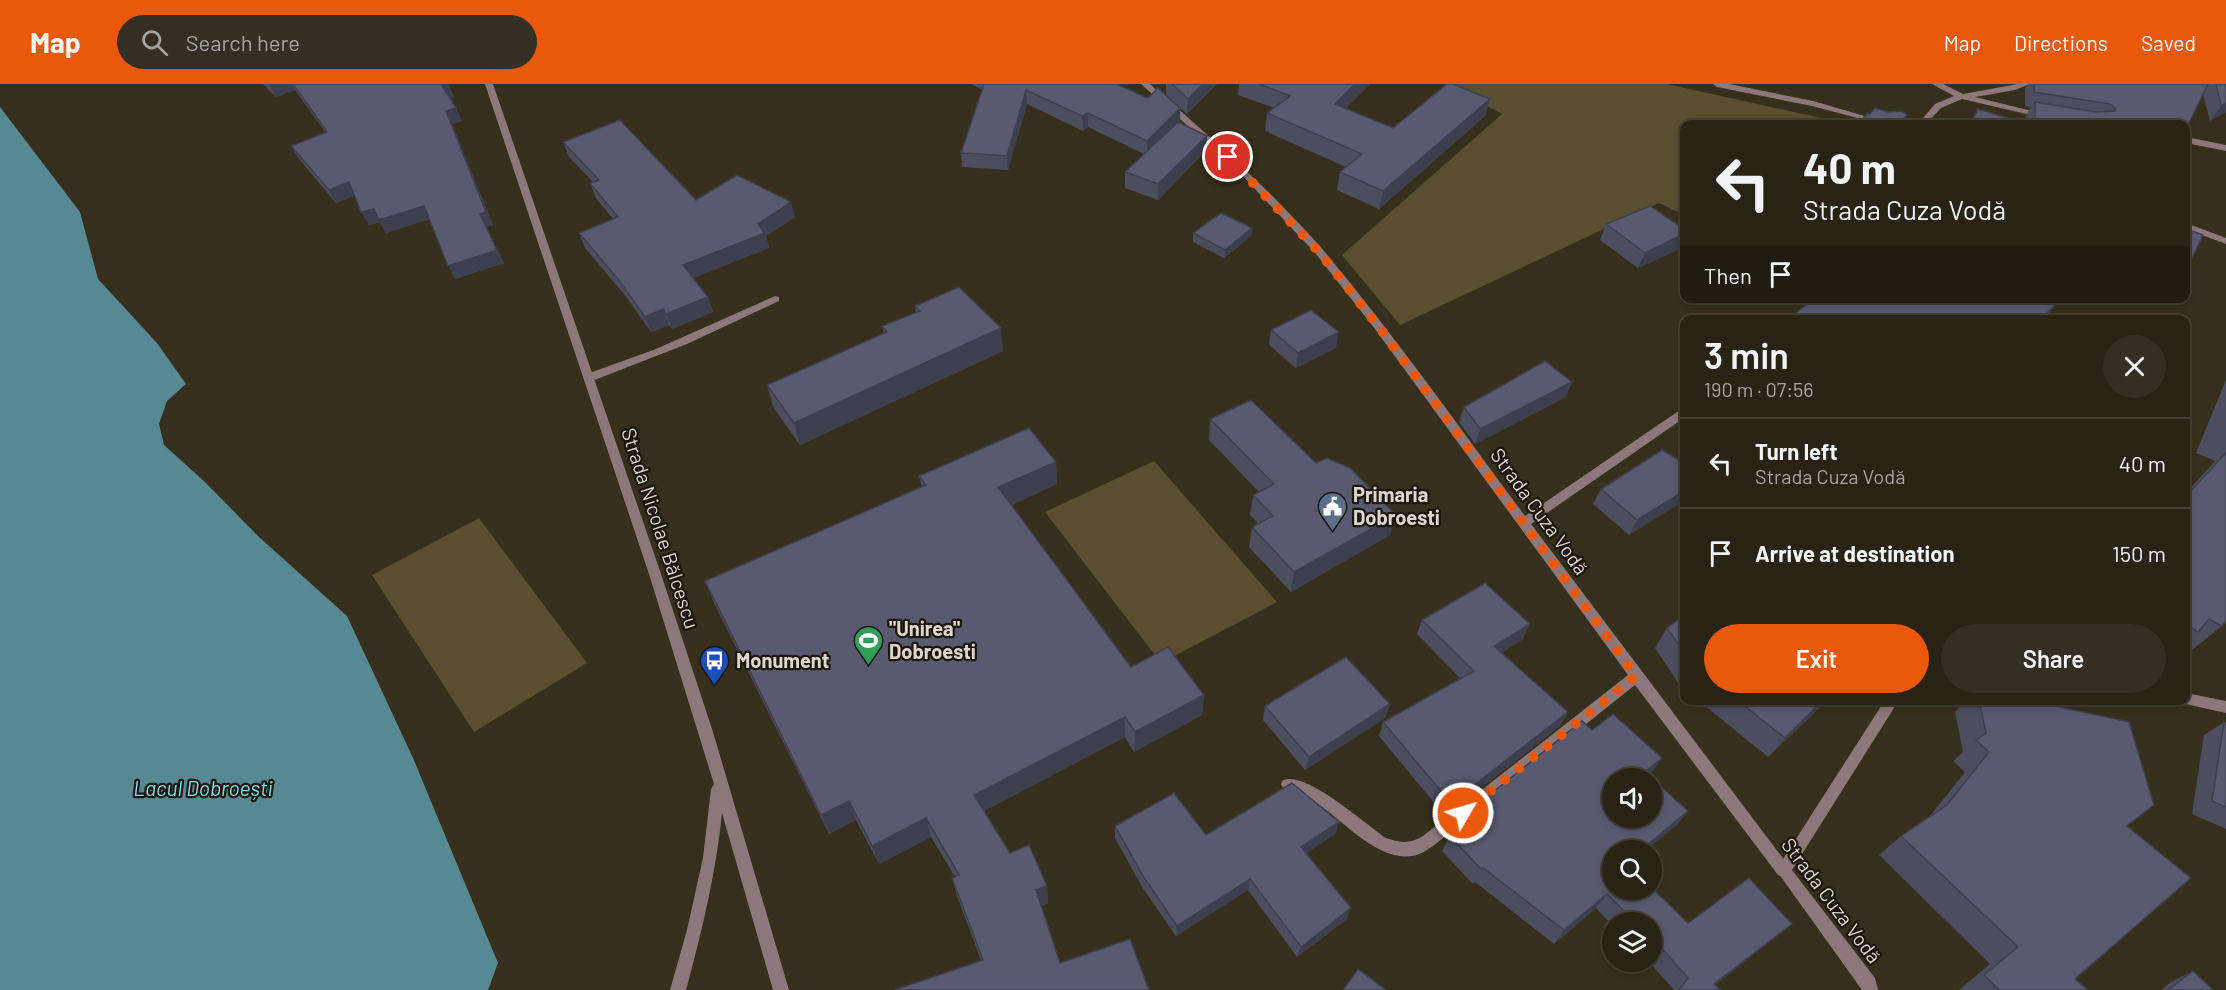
<!DOCTYPE html>
<html lang="en">
<head>
<meta charset="utf-8">
<style>
  body { margin:0; font-family:Barlow,sans-serif; background:#342f22; color:#f1f3f6; height:100vh; display:flex; flex-direction:column; font-size:22px; white-space:nowrap }
  * { box-sizing:border-box; margin:0 }
  p { font-size:20px; color:#a5a4a0 }
  .icon { flex:none; width:33px; height:33px; fill:none; stroke:currentColor; stroke-width:2; stroke-linecap:round; stroke-linejoin:round }
  .map { position:relative; flex:1; overflow:hidden }
  .drawer { position:absolute; left:1680px; top:231px; width:510px; height:390px; display:flex; flex-direction:column; background:#282314; border-radius:12px; box-shadow:0 3px 9px #0003,0 0 0 2px #444034 }
  .drawer>* { flex:none }
  .top-card { position:absolute; left:1680px; top:36px; width:510px; height:183px; border-radius:12px; box-shadow:0 3px 9px #0003,0 0 0 2px #444034; background:#282314; color:#f1f3f6; overflow:hidden }
  .fabs { position:absolute; left:1602px; top:684px; display:grid; gap:12px }
  .fabs a { display:grid; place-items:center; width:60px; height:60px; border-radius:50%; background:#282314; box-shadow:0 3px 9px #0003,0 0 0 2px #444034; font-size:30px }
  .pin { position:absolute; display:grid; place-items:center; width:51px; height:51px; color:#fff; margin:-26px; border:3px solid #fff; border-radius:50%; box-shadow:0 2px 6px #0007 }
  .me { position:absolute; width:66px; margin:-33px; rotate:52deg; stroke-linejoin:round; filter:drop-shadow(0 0 4px #0008) }
  .turn { display:flex; align-items:center; gap:21px; height:126px; padding:0 24px; font-size:27px }
  .turn .icon { width:78px; height:78px; stroke-width:2.5 }
  .turn b { display:block; font-size:42px; line-height:51px }
  .then { display:flex; align-items:center; height:57px; padding:0 24px; background:#0003; gap:12px; font-size:22px }
  .round { display:grid; place-items:center; flex:none; width:63px; height:63px; border-radius:32px; background:#342f22 }
  .headline { display:flex; align-items:center; justify-content:space-between; height:102px; padding:0 24px }
  h1 { font-size:36px; font-weight:600; line-height:45px }
  .action { display:flex; gap:12px; margin-top:auto; padding:12px 24px }
  .action a { flex:1; height:69px; border-radius:36px; background:#ea580c; color:#fff; font-size:24px; font-weight:600; line-height:69px; text-align:center }
  .action a+a { background:#342f22; color:#f1f3f6 }
  ul { padding:0; list-style:none }
  li { display:flex; align-items:center; gap:18px; height:90px; padding:0 24px; border-top:2px solid #444034 }
  li div { flex:1 }
  li b { display:block; font-size:22px }
  li em { font-style:normal }
  header { display:flex; align-items:center; gap:36px; box-sizing:border-box; height:84px; padding:0 30px; background:#ea580c; color:#fff }
  header strong { font-size:28px }
  nav { display:flex; gap:33px; margin-inline-start:auto; font-size:21px }
  .search { width:420px; height:54px; background:#342f22; display:flex; align-items:center; gap:15px; box-sizing:border-box; padding:0 21px; border-radius:33px; color:#a5a4a0; font-size:22px }
  .map>svg:first-child { display:block }
  .green { fill:#594e2f }
  .water { fill:#568993 }
  .lines { fill:none; stroke-linecap:round; stroke-linejoin:round }
  .minor { fill:#8c787a; fill-rule:evenodd }
  .tertiary { fill:#8c787a; fill-rule:evenodd }
  .wall { fill:#4d4d60 }
  .shaded-wall { fill:#3e3f4e }
  .building { fill:#595a70; stroke:#3e3f4e; stroke-width:1.5; fill-rule:evenodd }
  .route { stroke:#ea580c; stroke-width:10; stroke-dasharray:0 18 }
  .labels { text-anchor:middle; dominant-baseline:central; stroke-width:4.5; stroke-linejoin:round; paint-order:stroke }
  .poi-label { font-size:20px; font-weight:bold; fill:#ddd8cc; stroke:#1b170f; text-anchor:start }
  .street-label { font-size:20px; fill:#ddd8cc; stroke:#1b170f }
  .water-label { font-size:21px; font-style:italic; fill:#83dae9; stroke:#1b170f }
</style>
</head>
<body>
<header>
<strong>Map</strong>
<div class="search"><svg class="icon" aria-label="search" viewBox="0 0 24 24"><circle cx="10" cy="10" r="6"/><path d="M15 15l6 6"/></svg>Search here</div>
<nav><a>Map</a><a>Directions</a><a>Saved</a></nav>
</header>
<div class="map">
<svg width="2226" height="906" viewBox="0 0 2226 906">
  <rect width="100%" height="100%" fill="#362f1b"/>
  <!-- green -->
  <g class="green">
    <polygon points="1454,0 1667,0 1848,40 1684,40 1684,131 1659,119 1400,241 1342,171 1502,30 1451,2"/>
    <polygon points="1154,377 1277,518 1161,579 1045,428"/>
    <polygon points="479,434 587,579 474,648 372,491"/>
  </g>
  <!-- water -->
  <polygon class="water" points="0,23 80,128 98,195 157,259 186,300 167,317 159,340 164,361 205,398 259,453 347,532 413,674 498,879 488,906 0,906"/>
  <g class="lines">
    <!-- minor -->
    <g class="minor">
      <path d="M 1141,0 L 1150,0 C 1210,53 1271,106 1324,167 C 1395,252 1459,343 1525,432 L 1680,326 L 1684,325 L 1684,334 L 1531,440 L 1788,781 L 1790,786 L 1788,791 L 1783,793 L 1778,791 L 1635,601 L 1433,762 C 1427,766 1420,771 1412,772 C 1375,777 1342,734 1313,717 C 1303,711 1294,708 1283,704 L 1281,700 L 1283,696 C 1307,687 1365,740 1386,754 C 1400,759 1410,760 1423,752 L 1628,591 L 1375,245 L 1316,170 L 1239,88 Z"/>
      <polygon points="1713,0 1729,0 1813,17 1892,40 1880,40 1812,22 1717,3"/>
      <polygon points="1932,0 1943,0 1963,10 2018,0 2030,0 2015,6 1975,13 2048,31 2044,34 1962,15 1941,24 1926,40 1918,40 1935,20 1954,12"/>
      <polygon points="2186,53 2226,61 2226,67 2186,59"/>
      <polygon points="2186,139 2226,154 2226,160 2186,145"/>
      <polygon points="775,212 779,213 779,217 687,260 592,297 588,298 583,294 584,291 656,265"/>
    </g>
    <!-- tertiary -->
    <g class="tertiary">
      <path d="M 485,0 L 493,0 L 661,490 L 713,648 L 789,906 L 773,906 L 722,729 C 716,789 702,847 686,906 L 670,906 L 687,846 L 703,774 L 711,705 L 714,700 L 649,490 Z"/>
      <polygon points="2186,609 2226,617 2226,629 2181,619 2180,616 2186,616"/>
      <polygon points="1885,616 1899,616 1792,786 1875,894 1878,906 1862,906 1776,786"/>
    </g>
  </g>
  <!-- wall -->
  <g class="wall">
    <polygon points="263,0 448,0 454,13 450,14 462,37 452,40 493,141 486,143 504,179 455,195 429,135 386,149 380,138 369,141 354,112 336,119 299,75 291,62 326,49 295,6 276,13"/>
    <polygon points="972,0 1116,0 1148,14 1166,11 1166,0 1217,0 1187,30 1180,24 1179,38 1206,67 1158,116 1125,104 1125,88 1144,70 1088,43 1083,47 1027,20 1008,86 962,83 961,69 982,6"/>
    <polygon points="1239,0 1370,0 1346,24 1393,44 1490,15 1485,32 1379,125 1337,106 1340,88 1346,83 1265,47 1267,29 1274,24 1238,11"/>
    <polygon points="2028,0 2226,0 2226,28 2210,37 2203,10 2186,40 1969,40 1978,25 2025,40 2025,33 2031,23 2025,22 2025,5"/>
    <polygon points="563,58 696,116 795,133 766,152 769,164 693,194 708,213 713,228 672,245 669,241 651,248 624,210 585,164 579,149 613,135 596,114 590,99 593,98 569,73"/>
    <polygon points="1606,140 1682,164 1638,184 1600,156"/>
    <polygon points="1252,144 1251,152 1224,174 1193,158 1193,149"/>
    <polygon points="2152,214 2168,214 2164,219"/>
    <polygon points="915,222 1003,267 800,361 773,323 767,301 884,249 882,242 916,229"/>
    <polygon points="1271,246 1336,264 1296,284 1269,261"/>
    <polygon points="2226,296 2226,537 2222,542 2188,569 2186,568 2186,409 2215,377 2196,369"/>
    <polygon points="1566,313 1475,360 1459,338 1464,323"/>
    <polygon points="1210,335 1390,451 1291,508 1249,463 1252,443 1258,439 1250,431 1253,411 1259,408 1209,356"/>
    <polygon points="1056,378 1057,400 1011,421 1131,583 1204,611 1202,631 1134,668 1125,653 984,727 1010,769 1047,802 1048,819 1041,822 1060,879 1149,906 981,876 957,812 952,794 955,793 931,753 879,780 856,736 829,750 714,519 705,497 922,403 919,392"/>
    <polygon points="1684,379 1629,451 1593,420 1601,405"/>
    <polygon points="1684,531 1684,606 1681,603 1655,564 1667,544"/>
    <polygon points="1422,536 1523,555 1501,569 1568,628 1560,642 1445,732 1379,652 1383,638 1461,595 1417,550"/>
    <polygon points="1698,616 1825,616 1816,627 1768,673"/>
    <polygon points="1966,616 2027,616 2127,742 2075,895 2086,906 1959,906 1990,880 1879,771 1901,752 1930,732 1965,688 1953,677 1963,668 1955,628"/>
    <polygon points="1390,620 1385,634 1305,686 1263,636 1265,622"/>
    <polygon points="2224,638 2226,639 2226,745 2192,730 2204,651"/>
    <polygon points="1592,646 1662,674 1649,692 1688,727 1676,742 1612,766 1688,839 1776,853 1715,901 1721,906 1674,906 1649,878 1652,878 1652,838 1612,838 1612,841 1596,824 1554,860 1475,798 1473,800 1442,767 1450,752 1457,747 1464,731"/>
    <polygon points="1339,738 1335,750 1306,769 1347,835 1297,873 1248,806 1176,852 1142,803 1115,754 1115,742 1206,751"/>
    <polygon points="2193,887 2213,906 2161,906 2171,898"/>
  </g>
  <!-- shaded-wall -->
  <g class="shaded-wall">
    <polygon points="269,0 292,0 295,6 276,13"/>
    <polygon points="448,0 454,13 448,15 442,2"/>
    <polygon points="1203,0 1217,0 1187,30 1188,15"/>
    <polygon points="1355,0 1370,0 1332,37 1335,20"/>
    <polygon points="1026,6 1027,20 1008,86 1007,72"/>
    <polygon points="1490,15 1485,32 1379,125 1383,107"/>
    <polygon points="2226,19 2226,28 2210,37 2221,22"/>
    <polygon points="456,24 462,37 452,40 493,141 486,143 504,179 455,195 448,182 480,130 446,27"/>
    <polygon points="1180,24 1180,38 1147,71 1147,57"/>
    <polygon points="1088,29 1088,43 1083,47 1082,32"/>
    <polygon points="1207,52 1206,67 1158,116 1158,100"/>
    <polygon points="349,98 356,111 336,119 329,106"/>
    <polygon points="791,118 795,133 766,152 769,164 688,196 683,181 758,140"/>
    <polygon points="424,122 431,135 386,149 380,138 369,141 361,128 374,125"/>
    <polygon points="1252,144 1251,152 1224,174 1225,166"/>
    <polygon points="1684,150 1684,157 1682,164 1638,184 1645,169"/>
    <polygon points="708,213 713,228 672,245 666,230"/>
    <polygon points="2058,219 2044,236 2039,236"/>
    <polygon points="663,225 669,241 651,248 645,233"/>
    <polygon points="1001,244 1003,267 800,361 794,339"/>
    <polygon points="1339,248 1336,264 1296,284 1298,269"/>
    <polygon points="1572,298 1566,313 1475,360 1480,345"/>
    <polygon points="1056,378 1057,400 1001,426 998,403"/>
    <polygon points="1684,407 1684,417 1629,451 1637,436"/>
    <polygon points="1396,431 1390,451 1291,508 1294,488"/>
    <polygon points="1530,540 1523,555 1487,577 1494,562"/>
    <polygon points="1204,611 1202,631 1134,668 1135,648"/>
    <polygon points="1823,616 1825,616 1816,627 1768,673 1785,654"/>
    <polygon points="1390,620 1385,634 1305,686 1309,673"/>
    <polygon points="1568,628 1560,642 1445,732 1451,719"/>
    <polygon points="1125,633 1125,653 978,730 974,711"/>
    <polygon points="1662,674 1651,690 1645,694 1645,688"/>
    <polygon points="849,717 856,736 829,750 821,731"/>
    <polygon points="1688,727 1676,742 1646,766 1641,766"/>
    <polygon points="926,734 931,753 879,780 872,762"/>
    <polygon points="1339,738 1335,750 1298,774 1301,763"/>
    <polygon points="1250,795 1248,806 1176,852 1177,842"/>
    <polygon points="1047,802 1048,819 1038,824 1036,806"/>
    <polygon points="1607,810 1596,824 1554,860 1564,846"/>
    <polygon points="1351,824 1347,835 1297,873 1301,863"/>
    <polygon points="1792,840 1776,853 1708,906 1714,900"/>
  </g>
  <!-- building -->
  <g class="building">
    <polygon points="293,0 448,0 442,2 456,24 446,27 486,128 480,130 497,166 448,182 424,122 379,136 374,125 361,128 349,98 329,106 291,62 327,48"/>
    <polygon points="984,0 1116,0 1148,14 1158,4 1180,24 1147,57 1088,29 1082,32 1026,6 1007,72 961,69"/>
    <polygon points="1172,0 1203,0 1188,15"/>
    <polygon points="1259,0 1355,0 1335,20 1393,44 1447,0 1453,0 1490,15 1383,107 1340,88 1362,70 1267,29 1290,12"/>
    <polygon points="2034,0 2208,0 2186,45 2186,40 2035,40 2035,18 2096,28 2115,27 2115,24 2110,20 2034,8"/>
    <polygon points="2216,0 2226,0 2226,19 2221,22"/>
    <polygon points="1875,24 1888,28 1902,27 1907,31 1899,40 1858,40 1868,29 1870,30"/>
    <polygon points="1978,25 2028,40 1970,40"/>
    <polygon points="620,36 696,116 737,91 791,118 758,140 765,149 683,181 708,213 666,230 663,225 645,233 618,195 579,149 618,133 590,99 599,96 563,58"/>
    <polygon points="1178,38 1207,52 1158,100 1125,88"/>
    <polygon points="1650,122 1684,145 1684,150 1645,169 1606,140"/>
    <polygon points="1221,129 1252,144 1225,166 1193,149"/>
    <polygon points="2186,145 2203,151 2186,187"/>
    <polygon points="959,203 1001,244 794,339 767,301 887,248 882,242 920,227 915,222"/>
    <polygon points="1815,214 2045,214 2058,219 2039,236 1787,236"/>
    <polygon points="1311,226 1339,248 1298,269 1271,246"/>
    <polygon points="2186,257 2192,260 2186,269"/>
    <polygon points="1545,277 1572,298 1480,345 1464,323"/>
    <polygon points="1251,316 1316,379 1327,374 1350,384 1396,431 1294,488 1252,443 1273,432 1253,411 1274,400 1210,335"/>
    <polygon points="1029,344 1056,378 998,403 1131,583 1168,563 1204,611 1135,648 1125,633 974,711 1010,769 1029,761 1047,802 1036,806 1060,879 1130,855 1149,906 894,906 983,876 952,794 959,791 926,734 872,762 849,717 821,731 705,497 926,401 919,392"/>
    <polygon points="1662,366 1684,379 1684,407 1637,436 1601,405"/>
    <polygon points="2226,369 2226,537 2222,542 2209,535 2198,548 2186,540 2186,412"/>
    <polygon points="1485,499 1530,540 1494,562 1568,628 1451,719 1383,638 1474,587 1422,536"/>
    <polygon points="1684,531 1684,568 1667,544"/>
    <polygon points="1346,573 1390,620 1309,673 1265,622"/>
    <polygon points="1737,616 1823,616 1785,654"/>
    <polygon points="1979,616 2027,616 2129,638 2154,721 2127,742 2191,794 2075,895 2087,905 2086,906 1999,906 1984,891 2018,863 1901,752 1947,721 1989,668 1976,656 1986,649"/>
    <path d="M 1613,630 L 1662,674 L 1645,688 L 1688,727 L 1641,766 L 1612,766 L 1612,806 L 1652,806 L 1652,804 L 1688,839 L 1749,794 L 1792,840 L 1714,900 L 1721,906 L 1679,906 L 1688,894 L 1666,869 L 1652,854 L 1652,838 L 1635,838 L 1607,810 L 1564,846 L 1483,784 L 1482,786 L 1450,752 L 1470,737 L 1464,731 L 1582,637 L 1592,646 ZM 1612,694 L 1652,694 L 1652,734 L 1612,734 Z"/>
    <polygon points="2224,638 2226,639 2226,723 2212,717"/>
    <polygon points="1292,699 1339,738 1301,763 1351,824 1301,863 1250,795 1177,842 1143,792 1115,742 1174,709 1206,751"/>
    <polygon points="1358,885 1386,906 1343,906"/>
    <polygon points="2193,887 2213,906 2168,906"/>
  </g>
  <g class="lines">
    <!-- route -->
    <polyline class="route" points="1228,73 1319,168 1379,243 1636,592 1463,729"/>
  </g>
  <!-- icons -->
  <defs>
    <symbol id="civic-pin" viewBox="-11 -11 22 30"><path d="M0 17L-7.5 6A9.5 9.5 0 1 1 7.5 6Z" fill="#5c6f8a" stroke="#1b170f"/><path d="M-.6-6.5H3V-4.5H.6V-3L4-1V1h2V6H-6V1h2V-1L-.6-3ZM-1.2 2.5V6h2.4V2.5Z" fill="#fff"/></symbol>
    <symbol id="stadium-pin" viewBox="-11 -11 22 30"><path d="M0 17L-7.5 6A9.5 9.5 0 1 1 7.5 6Z" fill="#2e9e5b" stroke="#1b170f"/><path d="M0-5a6.5 5 0 1 0 0 10a6.5 5 0 1 0 0-10ZM-3.5-1.8h7v3.6h-7Z" fill="#fff"/></symbol>
    <symbol id="bus-pin" viewBox="-11 -11 22 30"><path d="M0 17L-7.5 6A9.5 9.5 0 1 1 7.5 6Z" fill="#1a4fb4" stroke="#1b170f"/><path d="M-5-6H5V4H4V6H2V4H-2V6H-4V4H-5ZM-3.5-4V0h7V-4ZM-3.5 1.2v1.5H-2V1.2ZM2 1.2v1.5H3.5V1.2Z" fill="#fff"/></symbol>
  </defs>
  <g fill-rule="evenodd">
    <use href="#civic-pin" x="1316" y="406" width="33" height="45"/>
    <use href="#stadium-pin" x="852" y="540" width="33" height="45"/>
    <use href="#bus-pin" x="698" y="560" width="33" height="45"/>
  </g>
  <g class="labels">
    <!-- poi labels -->
    <g class="poi-label">
      <text x="1353" y="410">Primaria<tspan x="1353" dy="23">Dobroesti</tspan></text>
      <text x="889" y="544">"Unirea"<tspan x="889" dy="23">Dobroesti</tspan></text>
      <text x="736" y="576">Monument</text>
    </g>
    <!-- street labels -->
    <g class="street-label">
      <text transform="translate(1540 427) rotate(54)">Strada Cuza Vodă</text>
      <text transform="translate(661 444) rotate(72)">Strada Nicolae Bălcescu</text>
      <text transform="translate(1832 816) rotate(53)">Strada Cuza Vodă</text>
    </g>
    <!-- water labels -->
    <g class="water-label">
      <text x="203" y="703">Lacul Dobroești</text>
    </g>
  </g>
</svg>
<div class="fabs">
<a><svg class="icon" aria-label="sound" viewBox="0 0 24 24"><path d="M4 9h4l5-4v14l-5-4H4zM17 9q2 3 0 6"/></svg></a>
<a><svg class="icon" aria-label="search" viewBox="0 0 24 24"><circle cx="10" cy="10" r="6"/><path d="M15 15l6 6"/></svg></a>
<a><svg class="icon" aria-label="layers" viewBox="0 0 24 24"><path d="M12 4l9 5-9 5-9-5zM3 14l9 5 9-5"/></svg></a>
</div>
<div class="pin" style="left:1228px;top:73px;background:#d93025"><svg class="icon" aria-label="arrive" viewBox="0 0 24 24"><path d="M6 21V4h12l-3 4 3 4H6"/></svg></div>
<svg class="me" style="left:1463px;top:729px" viewBox="-20 -20 40 40"><circle r="17" fill="#ea580c" stroke="#fff" stroke-width="3"/><path d="M0-11L8 9 0 5-8 9z" fill="#fff"/></svg>
<div class="top-card">
<div class="turn"><svg class="icon" aria-label="left" viewBox="0 0 24 24"><path d="M17 20v-9H6M10 6l-5 5 5 5"/></svg><div><b>40 m</b>Strada Cuza Vodă</div></div>
<div class="then">Then<svg class="icon" aria-label="arrive" viewBox="0 0 24 24"><path d="M6 21V4h12l-3 4 3 4H6"/></svg></div>
</div>
<section class="drawer">
<div class="headline"><div><h1>3 min</h1><p>190 m · 07:56</p></div><a class="round"><svg class="icon" aria-label="close" viewBox="0 0 24 24"><path d="M6 6l12 12M18 6L6 18"/></svg></a></div>
<ul>
<li><svg class="icon" aria-label="left" viewBox="0 0 24 24"><path d="M17 20v-9H6M10 6l-5 5 5 5"/></svg><div><b>Turn left</b><p>Strada Cuza Vodă</p></div><em>40 m</em></li>
<li><svg class="icon" aria-label="arrive" viewBox="0 0 24 24"><path d="M6 21V4h12l-3 4 3 4H6"/></svg><div><b>Arrive at destination</b></div><em>150 m</em></li>
</ul>
<div class="action"><a>Exit</a><a>Share</a></div>
</section>
</div>
</body>
</html>
